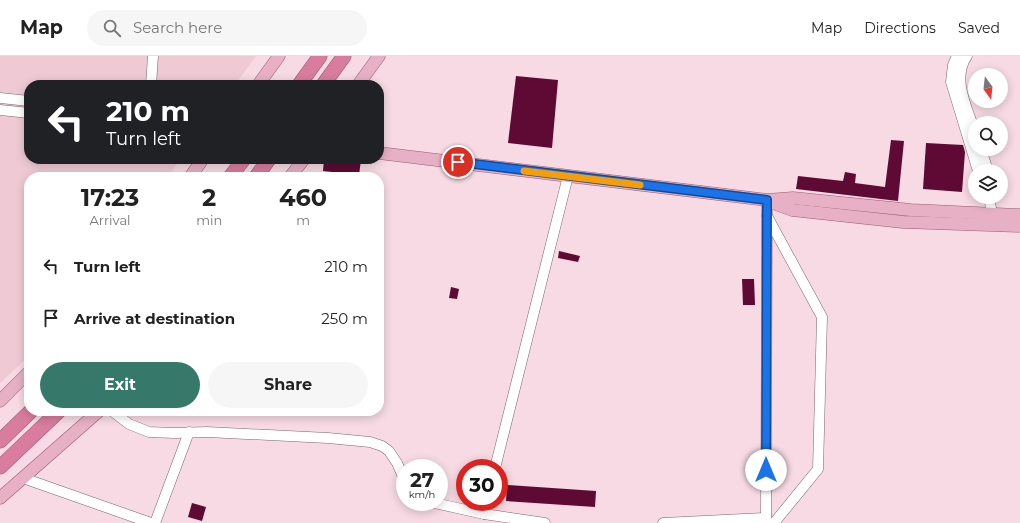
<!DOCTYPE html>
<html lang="en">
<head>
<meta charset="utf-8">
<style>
  body { margin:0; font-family:Montserrat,sans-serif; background:#f6f6f6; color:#222; height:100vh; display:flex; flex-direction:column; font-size:15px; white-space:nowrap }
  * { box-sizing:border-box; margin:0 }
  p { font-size:13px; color:#767676 }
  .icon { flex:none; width:22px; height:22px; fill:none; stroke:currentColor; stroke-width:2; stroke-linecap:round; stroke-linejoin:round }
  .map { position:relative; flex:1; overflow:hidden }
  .details { position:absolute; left:24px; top:116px; width:360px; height:244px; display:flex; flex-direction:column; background:#fff; border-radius:16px; box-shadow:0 2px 10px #0003 }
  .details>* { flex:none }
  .guide { position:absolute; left:24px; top:24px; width:360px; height:84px; border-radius:16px; box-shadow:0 2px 10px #0003; background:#202124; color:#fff; overflow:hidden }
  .needle { width:26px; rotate:165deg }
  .controls { position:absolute; left:968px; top:12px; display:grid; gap:8px }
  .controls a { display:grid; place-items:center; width:40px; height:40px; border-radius:50%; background:#fff; box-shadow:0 2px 10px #0003; font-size:20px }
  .speed { position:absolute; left:396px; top:403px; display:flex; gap:8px; font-size:20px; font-weight:700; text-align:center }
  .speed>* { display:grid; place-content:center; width:52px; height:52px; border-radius:50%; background:#fff; box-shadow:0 2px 10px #0003; line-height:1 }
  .speed small { font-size:10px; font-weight:400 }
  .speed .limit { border:6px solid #d22; background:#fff; color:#111 }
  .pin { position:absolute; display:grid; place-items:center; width:34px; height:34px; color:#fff; margin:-17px; border:2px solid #fff; border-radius:50%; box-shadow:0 1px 4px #0007 }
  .me { position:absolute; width:44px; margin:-22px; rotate:0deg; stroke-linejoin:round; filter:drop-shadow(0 0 3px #0008) }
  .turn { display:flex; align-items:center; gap:14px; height:84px; padding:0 16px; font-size:18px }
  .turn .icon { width:52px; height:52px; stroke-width:2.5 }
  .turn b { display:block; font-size:28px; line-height:34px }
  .eta { display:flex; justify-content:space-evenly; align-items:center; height:68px; text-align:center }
  .eta b { font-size:24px; font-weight:700; line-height:28px }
  .primary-button { display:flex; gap:8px; margin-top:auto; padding:8px 16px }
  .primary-button a { flex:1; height:46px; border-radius:24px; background:#36796b; color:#fff; font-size:16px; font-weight:700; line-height:46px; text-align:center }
  .primary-button a+a { background:#f6f6f6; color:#222 }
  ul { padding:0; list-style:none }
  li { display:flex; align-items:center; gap:12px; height:52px; padding:0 16px }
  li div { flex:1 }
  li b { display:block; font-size:15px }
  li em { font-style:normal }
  header { display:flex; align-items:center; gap:24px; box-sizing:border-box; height:56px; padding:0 20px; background:#fff; border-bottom:1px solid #e0e0e0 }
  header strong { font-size:19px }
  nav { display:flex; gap:22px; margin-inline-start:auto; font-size:14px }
  .search { width:280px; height:36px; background:#f6f6f6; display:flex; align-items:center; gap:10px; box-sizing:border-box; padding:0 14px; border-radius:22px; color:#767676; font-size:15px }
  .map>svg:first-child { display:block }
  .built { fill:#efcad5 }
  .building { fill:#5f0a34 }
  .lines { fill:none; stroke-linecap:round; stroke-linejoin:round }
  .minor-casing { stroke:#7e656d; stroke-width:11 }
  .major-casing { stroke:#9a5a72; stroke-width:13 }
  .highway-casing { stroke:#9a5a72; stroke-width:15 }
  .minor { stroke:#fff; stroke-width:10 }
  .major { stroke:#e8b0c5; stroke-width:12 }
  .highway { stroke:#d97c9e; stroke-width:14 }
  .route-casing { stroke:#114b97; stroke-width:10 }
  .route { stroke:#1a73e8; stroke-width:7 }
  .slow { stroke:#f59e0b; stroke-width:7 }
</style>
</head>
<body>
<header>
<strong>Map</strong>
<div class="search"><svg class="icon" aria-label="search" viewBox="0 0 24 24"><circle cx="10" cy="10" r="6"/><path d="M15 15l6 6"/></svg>Search here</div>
<nav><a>Map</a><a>Directions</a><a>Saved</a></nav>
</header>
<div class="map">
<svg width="1020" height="467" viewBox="0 0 1020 467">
  <rect width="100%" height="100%" fill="#f7dae3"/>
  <!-- built -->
  <polygon class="built" points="0,0 256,0 235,29 29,29 29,103 181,103 167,121 29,121 29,300 0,327"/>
  <!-- building -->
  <g class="building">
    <polygon points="516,20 558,24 552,92 508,87"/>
    <polygon points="891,84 904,85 898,145 796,133 798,120 843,125 845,116 856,118 855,127 885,131"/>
    <polygon points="926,87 963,89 965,96 962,136 923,133"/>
    <polygon points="324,103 361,104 359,119 323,115"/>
    <polygon points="559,195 580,200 578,206 558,202"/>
    <polygon points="742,223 754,223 755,249 743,249"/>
    <polygon points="451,231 459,233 457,243 449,242"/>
    <polygon points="507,429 596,435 595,451 506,445"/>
    <polygon points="192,447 206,451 202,465 188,461"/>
  </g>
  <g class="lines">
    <defs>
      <g id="minor">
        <polyline points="957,0 953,9 951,26 978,115"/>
        <path d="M 967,0 C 951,23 968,53 975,76"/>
        <polyline points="151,29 153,0"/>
        <polyline points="0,42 29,45"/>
        <polyline points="0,54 29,57"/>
        <polyline points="981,93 988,115"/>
        <polyline points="989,141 992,158"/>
        <polyline points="767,160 822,261 818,413 774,467"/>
        <polyline points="112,355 129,368 149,376 174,377 207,376 328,382 370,386 382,390 389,395 397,407 405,425"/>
        <polyline points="495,412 568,120"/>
        <polyline points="23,422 151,467"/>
        <polyline points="430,446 484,458 545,467"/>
        <polyline points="484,458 487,446"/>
        <polyline points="155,467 189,376"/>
        <polyline points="663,467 766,462"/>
        <polyline points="766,467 767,144"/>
      </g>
      <g id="major">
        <polyline points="258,29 279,0"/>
        <polyline points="358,29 379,0"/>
        <polyline points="379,97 767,144 793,142 911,154 1020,159"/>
        <polyline points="190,121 203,103"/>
        <polyline points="290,121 304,103"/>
        <polyline points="770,146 792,154 903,166 1020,170"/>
        <polyline points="0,345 29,316"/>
        <polyline points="0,442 99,355"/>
      </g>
      <g id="highway">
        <polyline points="299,29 320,0"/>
        <polyline points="323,29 344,0"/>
        <polyline points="230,121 244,103"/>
        <polyline points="256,121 269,103"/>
        <polyline points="0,385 31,355"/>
        <polyline points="0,411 59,355"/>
      </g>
    </defs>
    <!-- minor casing -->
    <use href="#minor" class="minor-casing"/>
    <!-- major casing -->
    <use href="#major" class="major-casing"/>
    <!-- highway casing -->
    <use href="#highway" class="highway-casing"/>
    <!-- minor -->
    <use href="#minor" class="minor"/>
    <!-- major -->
    <use href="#major" class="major"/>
    <!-- highway -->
    <use href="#highway" class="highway"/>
  </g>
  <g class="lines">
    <defs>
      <polyline id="route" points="458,106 767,144 766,414"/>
    </defs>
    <!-- route casing -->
    <use href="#route" class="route-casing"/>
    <!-- route -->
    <use href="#route" class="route"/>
    <!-- slow -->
    <polyline class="slow" points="524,115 640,129"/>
  </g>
</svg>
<div class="controls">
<a><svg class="needle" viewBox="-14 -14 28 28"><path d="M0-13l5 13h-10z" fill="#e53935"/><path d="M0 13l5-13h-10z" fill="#767676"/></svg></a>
<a><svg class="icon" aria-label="search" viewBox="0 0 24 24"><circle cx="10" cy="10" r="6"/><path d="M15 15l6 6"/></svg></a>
<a><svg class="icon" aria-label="layers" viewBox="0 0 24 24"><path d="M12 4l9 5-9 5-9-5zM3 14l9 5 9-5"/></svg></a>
</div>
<div class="speed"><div>27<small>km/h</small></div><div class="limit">30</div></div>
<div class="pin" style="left:458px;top:106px;background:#d93025"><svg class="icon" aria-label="arrive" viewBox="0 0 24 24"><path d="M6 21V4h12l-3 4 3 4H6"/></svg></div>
<svg class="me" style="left:766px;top:414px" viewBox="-20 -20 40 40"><circle r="19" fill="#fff"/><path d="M0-13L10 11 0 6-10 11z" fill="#1a73e8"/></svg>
<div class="guide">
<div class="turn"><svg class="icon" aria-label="left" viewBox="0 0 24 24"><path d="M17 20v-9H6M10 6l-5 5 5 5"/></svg><div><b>210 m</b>Turn left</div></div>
</div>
<section class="details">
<div class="eta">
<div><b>17:23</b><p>Arrival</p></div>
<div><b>2</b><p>min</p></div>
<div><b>460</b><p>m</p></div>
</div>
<ul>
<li><svg class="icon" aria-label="left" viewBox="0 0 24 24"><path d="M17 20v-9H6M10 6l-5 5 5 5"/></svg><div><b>Turn left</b></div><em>210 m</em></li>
<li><svg class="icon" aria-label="arrive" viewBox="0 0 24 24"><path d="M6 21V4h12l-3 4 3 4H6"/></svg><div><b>Arrive at destination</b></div><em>250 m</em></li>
</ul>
<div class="primary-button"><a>Exit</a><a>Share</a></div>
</section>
</div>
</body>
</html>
